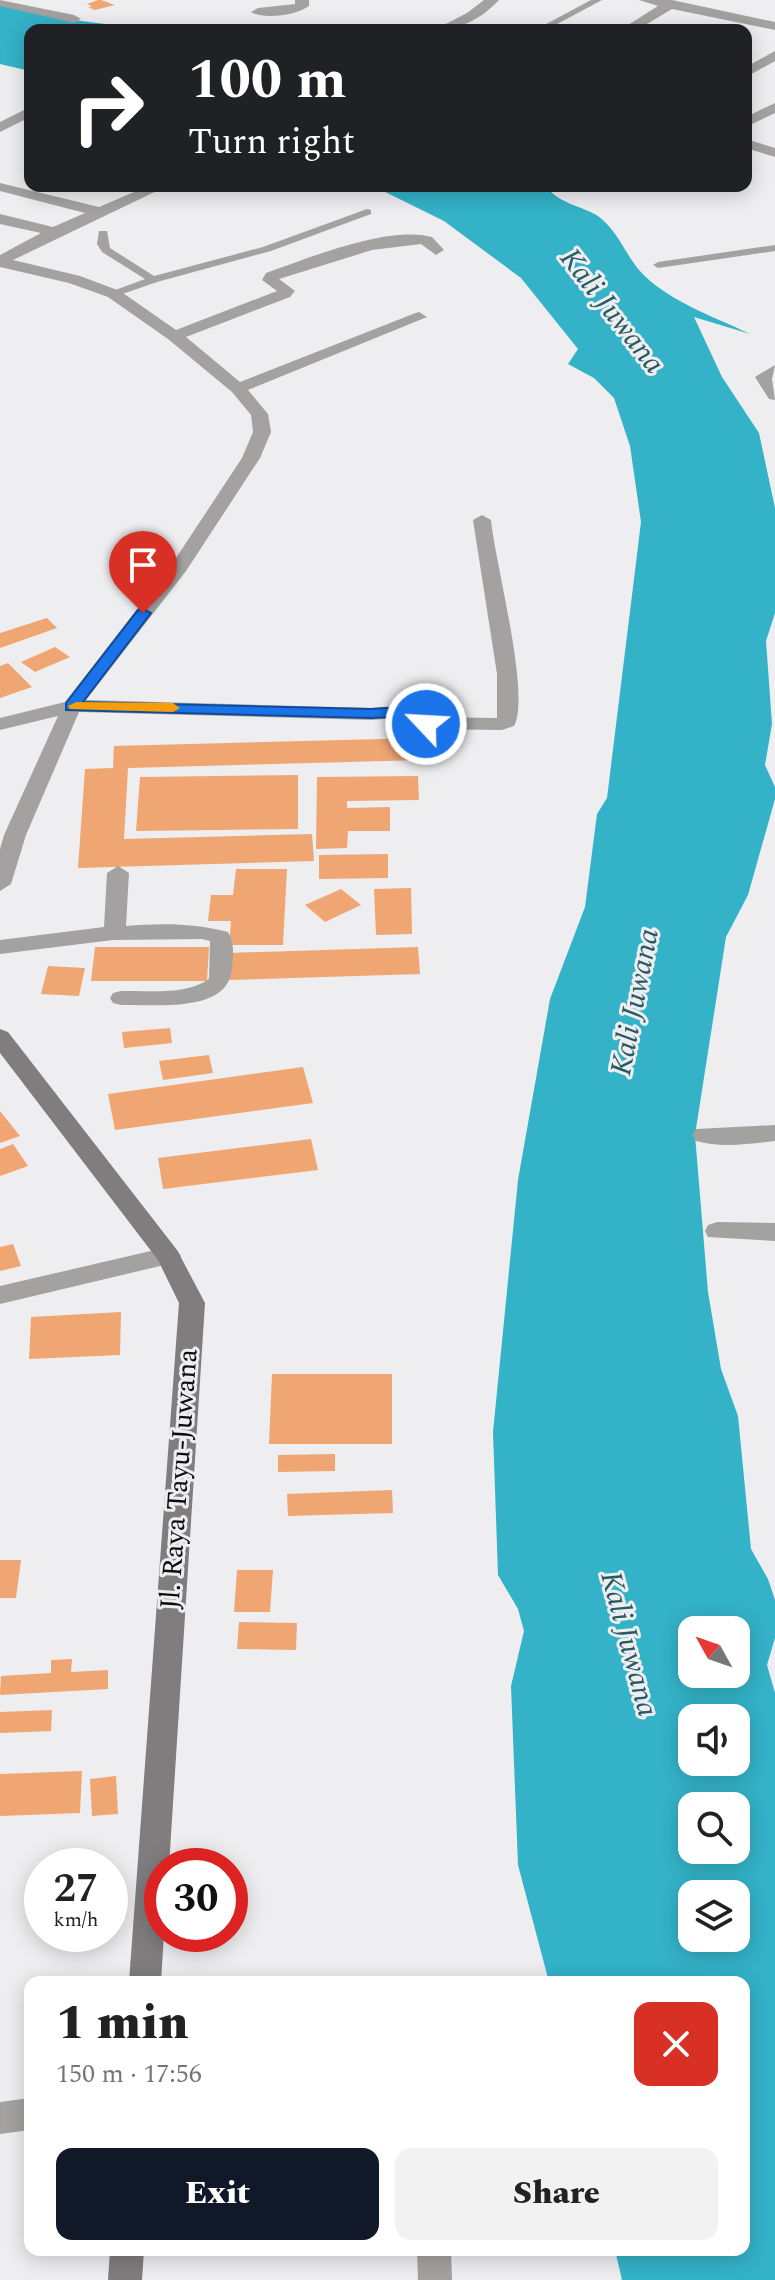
<!DOCTYPE html>
<html lang="en">
<head>
<meta charset="utf-8">
<style>
  body { margin:0; font-family:Spectral,serif; background:#f2f2f2; color:#222; height:100vh; display:flex; flex-direction:column; font-size:30px; white-space:nowrap }
  * { box-sizing:border-box; margin:0 }
  p { font-size:26px; color:#767676 }
  .icon { flex:none; width:44px; height:44px; fill:none; stroke:currentColor; stroke-width:2; stroke-linecap:round; stroke-linejoin:round }
  .map { position:relative; flex:1; overflow:hidden }
  .sheet { position:absolute; left:24px; top:1976px; width:726px; height:280px; display:flex; flex-direction:column; background:#fff; border-radius:16px; box-shadow:0 4px 20px #0003 }
  .sheet>* { flex:none }
  .hud { position:absolute; left:24px; top:24px; width:728px; height:168px; border-radius:16px; box-shadow:0 4px 20px #0003; background:#202124; color:#fff; overflow:hidden }
  .needle { width:52px; rotate:310deg }
  .fabs { position:absolute; left:678px; top:1616px; display:grid; gap:16px }
  .fabs a { display:grid; place-items:center; width:72px; height:72px; border-radius:16px; background:#fff; box-shadow:0 4px 20px #0003; font-size:40px }
  .speed { position:absolute; left:24px; top:1848px; display:flex; gap:16px; font-size:40px; font-weight:700; text-align:center }
  .speed>* { display:grid; place-content:center; width:104px; height:104px; border-radius:50%; background:#fff; box-shadow:0 4px 20px #0003; line-height:1 }
  .speed small { font-size:20px; font-weight:400 }
  .speed .limit { border:12px solid #d22; background:#fff; color:#111 }
  .pin { position:absolute; display:grid; place-items:center; width:68px; height:68px; color:#fff; margin:-82px -34px; border-radius:50% 50% 50% 0; rotate:-45deg; box-shadow:0 0 8px #0007 }
  .pin .icon { rotate:45deg }
  .me { position:absolute; width:88px; margin:-44px; rotate:295deg; stroke-linejoin:round; filter:drop-shadow(0 0 6px #0008) }
  .turn { display:flex; align-items:center; gap:28px; height:168px; padding:0 32px; font-size:36px }
  .turn .icon { width:104px; height:104px; stroke-width:2.5 }
  .turn b { display:block; font-size:56px; line-height:68px }
  .round { display:grid; place-items:center; flex:none; width:84px; height:84px; border-radius:16px; background:#f2f2f2 }
  .summary { display:flex; align-items:center; justify-content:space-between; height:136px; padding:0 32px }
  h1 { font-size:48px; font-weight:800; line-height:60px }
  .button { display:flex; gap:16px; margin-top:auto; padding:16px 32px }
  .button a { flex:1; height:92px; border-radius:16px; background:#111827; color:#fff; font-size:32px; font-weight:800; line-height:92px; text-align:center }
  .button a+a { background:#f2f2f2; color:#222 }
  .map>svg:first-child { display:block }
  .water { fill:#34b2c8; fill-rule:evenodd }
  .building { fill:#efa672 }
  .lines { fill:none; stroke-linecap:round; stroke-linejoin:round }
  .lane { fill:#a3a2a1; fill-rule:evenodd }
  .street { fill:#a3a2a1; fill-rule:evenodd }
  .secondary { fill:#7f7d7d; fill-rule:evenodd }
  .route { fill:#1a73e8; stroke:#114b97; stroke-width:2 }
  .slow { fill:#f59e0b }
  .labels { text-anchor:middle; dominant-baseline:central; stroke-width:6; stroke-linejoin:round; paint-order:stroke }
  .street-label { font-size:28px; fill:#0d0d0e; stroke:#eeeef0 }
  .water-label { font-size:30px; font-style:italic; fill:#275a64; stroke:#eeeef0 }
</style>
</head>
<body>
<div class="map">
<svg width="775" height="2280" viewBox="0 0 775 2280">
  <rect width="100%" height="100%" fill="#eeeef0"/>
  <!-- water -->
  <g class="water">
    <polygon points="0,5 74,20 153,30 30,30 30,71 0,64"/>
    <path d="M 373,186 L 546,186 C 559,204 580,205 598,216 C 617,230 625,253 639,270 C 667,301 713,316 750,334 L 694,317 L 722,377 L 759,433 L 775,508 L 775,613 L 766,641 L 772,724 L 765,765 L 775,787 L 775,799 L 748,895 L 726,937 L 695,1135 L 708,1292 L 721,1369 L 738,1416 L 751,1549 L 768,1579 L 775,1600 L 775,1638 L 767,1665 L 775,1693 L 775,2280 L 622,2280 L 615,2250 L 744,2250 L 744,1982 L 549,1982 L 518,1865 L 511,1686 L 524,1631 L 518,1609 L 498,1575 L 493,1432 L 518,1180 L 550,999 L 585,907 L 597,814 L 607,798 L 641,522 L 630,446 L 614,398 L 594,378 L 568,364 L 578,349 L 521,278 L 444,221 ZM 692,1630 L 736,1630 L 736,1674 L 692,1674 ZM 692,1718 L 736,1718 L 736,1762 L 692,1762 ZM 692,1806 L 736,1806 L 736,1850 L 692,1850 ZM 692,1894 L 736,1894 L 736,1938 L 692,1938 Z"/>
  </g>
  <!-- building -->
  <g class="building">
    <polygon points="98,0 101,0 115,5 95,10 88,7 92,6 87,4"/>
    <polygon points="47,618 57,628 0,648 0,633"/>
    <polygon points="55,647 70,657 35,672 21,662"/>
    <polygon points="8,663 32,687 0,698 0,666"/>
    <polygon points="420,738 422,760 128,768 124,839 312,834 314,861 78,868 85,769 113,768 114,746"/>
    <polygon points="298,775 298,829 136,831 140,777"/>
    <polygon points="418,776 419,800 347,801 347,808 390,807 390,831 348,831 347,848 316,849 317,777"/>
    <polygon points="388,854 388,878 319,879 319,855"/>
    <polygon points="236,869 287,869 283,945 229,945 231,921 208,921 211,895 233,895"/>
    <polygon points="411,888 412,934 376,935 374,889"/>
    <polygon points="341,889 361,905 325,922 305,905"/>
    <polygon points="95,947 209,947 207,981 91,981"/>
    <polygon points="418,947 420,974 228,980 228,953"/>
    <polygon points="48,966 85,968 79,996 41,994"/>
    <polygon points="170,1028 172,1043 124,1048 122,1032"/>
    <polygon points="209,1055 213,1073 163,1080 159,1061"/>
    <polygon points="303,1067 313,1103 115,1130 108,1094"/>
    <polygon points="0,1111 20,1136 0,1143"/>
    <polygon points="311,1139 318,1170 163,1189 158,1158"/>
    <polygon points="13,1144 28,1166 0,1176 0,1149"/>
    <polygon points="13,1244 21,1266 0,1271 0,1247"/>
    <polygon points="121,1312 120,1355 29,1359 31,1317"/>
    <polygon points="272,1374 392,1374 392,1444 269,1444"/>
    <polygon points="335,1454 335,1471 278,1472 278,1455"/>
    <polygon points="392,1490 393,1513 288,1516 287,1494"/>
    <polygon points="0,1560 21,1560 16,1598 0,1598"/>
    <polygon points="237,1570 273,1570 270,1612 234,1612"/>
    <polygon points="239,1622 297,1623 296,1650 237,1649"/>
    <polygon points="72,1659 71,1672 108,1670 108,1689 0,1695 1,1676 51,1673 51,1660"/>
    <polygon points="52,1710 51,1731 0,1733 0,1712"/>
    <polygon points="82,1771 80,1813 0,1816 0,1774"/>
    <polygon points="116,1776 118,1814 92,1816 90,1779"/>
  </g>
  <g class="lines">
    <!-- lane -->
    <g class="lane">
      <polygon points="591,0 602,0 546,30 535,30"/>
      <polygon points="367,209 371,210 371,214 271,251 157,282 114,297 110,296 110,292 145,279 102,252 97,244 99,231 107,231 110,248 154,276 263,247"/>
      <polygon points="775,245 775,251 658,268 653,265 658,262"/>
    </g>
    <!-- street -->
    <g class="street">
      <polygon points="0,0 74,15 81,19 74,23 0,6"/>
      <path d="M 295,0 L 309,0 L 309,6 C 298,15 263,20 251,12 L 258,8 L 295,4 Z"/>
      <path d="M 484,0 L 499,0 C 481,19 460,30 434,30 L 467,13 Z"/>
      <polygon points="639,0 672,0 775,22 775,30 672,9 637,30 620,30 658,6"/>
      <polygon points="775,51 775,61 746,77 746,67"/>
      <polygon points="775,103 775,113 746,127 746,117"/>
      <polygon points="30,107 30,117 0,132 0,122"/>
      <polygon points="746,139 775,148 775,157 746,148"/>
      <path d="M 0,183 L 99,207 L 148,186 L 167,186 L 13,260 L 80,276 L 120,291 L 176,330 L 277,291 L 262,280 L 266,273 C 309,258 388,225 432,237 L 444,250 L 436,255 L 421,244 L 372,250 L 279,279 L 295,291 L 290,297 L 186,337 L 240,382 L 413,314 L 419,312 L 427,317 L 248,390 L 268,414 L 271,432 L 260,458 L 186,571 L 86,700 L 371,708 L 414,705 L 426,709 L 428,717 L 497,718 L 497,674 L 473,520 L 482,515 L 491,520 C 495,562 531,696 514,726 L 502,730 L 419,729 L 410,726 L 408,717 L 371,720 L 79,712 L 26,835 L 11,884 L 0,891 L 0,849 L 4,835 L 58,716 L 0,730 L 0,718 L 65,702 L 172,564 L 242,458 L 253,432 L 251,415 L 232,392 L 168,339 L 108,297 L 69,283 L 0,267 L 0,255 L 41,233 L 0,224 L 0,214 L 53,227 L 85,213 L 0,191 Z"/>
      <polygon points="775,365 772,379 775,400 769,399 755,377"/>
      <path d="M 118,866 L 129,873 L 126,926 C 161,923 194,923 228,932 C 235,944 233,955 232,968 C 229,1014 155,1004 121,1005 L 113,1003 L 110,998 L 113,993 L 121,991 C 149,990 185,996 209,979 L 210,941 L 202,939 L 113,940 L 0,954 L 0,940 L 104,927 L 107,873 Z"/>
      <path d="M 775,1125 L 775,1141 C 749,1144 721,1148 696,1141 L 692,1135 L 696,1129 Z"/>
      <polygon points="717,1222 775,1223 775,1241 708,1237 705,1231 708,1225"/>
      <polygon points="168,1247 177,1250 181,1256 177,1262 0,1304 0,1286"/>
      <polygon points="30,2098 30,2130 0,2134 0,2102"/>
      <polygon points="417,2250 451,2250 452,2280 418,2280"/>
    </g>
    <!-- secondary -->
    <g class="secondary">
      <polygon points="0,1029 8,1032 177,1250 205,1303 169,1866 162,1866 164,1934 161,1982 129,1982 179,1303 158,1260 0,1053"/>
      <polygon points="110,2250 144,2250 142,2280 108,2280"/>
    </g>
  </g>
  <!-- route -->
  <polygon class="route" points="143,609 151,613 83,702 371,709 414,706 425,710 425,719 433,724 426,728 411,725 411,716 371,718 66,710 66,703 138,610"/>
  <!-- slow -->
  <polygon class="slow" points="76,702 173,703 180,708 173,712 70,709 68,706"/>
  <g class="labels">
    <!-- street labels -->
    <g class="street-label">
      <text transform="translate(179 1479) rotate(-86)">Jl. Raya Tayu-Juwana</text>
    </g>
    <!-- water labels -->
    <g class="water-label">
      <text transform="translate(612 311) rotate(52)">Kali Juwana</text>
      <text transform="translate(635 1002) rotate(-79)">Kali Juwana</text>
      <text transform="translate(629 1644) rotate(75)">Kali Juwana</text>
    </g>
  </g>
</svg>
<div class="fabs">
<a><svg class="needle" viewBox="-14 -14 28 28"><path d="M0-13l5 13h-10z" fill="#e53935"/><path d="M0 13l5-13h-10z" fill="#767676"/></svg></a>
<a><svg class="icon" aria-label="sound" viewBox="0 0 24 24"><path d="M4 9h4l5-4v14l-5-4H4zM17 9q2 3 0 6"/></svg></a>
<a><svg class="icon" aria-label="search" viewBox="0 0 24 24"><circle cx="10" cy="10" r="6"/><path d="M15 15l6 6"/></svg></a>
<a><svg class="icon" aria-label="layers" viewBox="0 0 24 24"><path d="M12 4l9 5-9 5-9-5zM3 14l9 5 9-5"/></svg></a>
</div>
<div class="speed"><div>27<small>km/h</small></div><div class="limit">30</div></div>
<div class="pin" style="left:143px;top:613px;background:#d93025"><svg class="icon" aria-label="arrive" viewBox="0 0 24 24"><path d="M6 21V4h12l-3 4 3 4H6"/></svg></div>
<svg class="me" style="left:426px;top:724px" viewBox="-20 -20 40 40"><circle r="17" fill="#1a73e8" stroke="#fff" stroke-width="3"/><path d="M0-11L8 9 0 5-8 9z" fill="#fff"/></svg>
<div class="hud">
<div class="turn"><svg class="icon" aria-label="right" viewBox="0 0 24 24"><path d="M7 20v-9h11M14 6l5 5-5 5"/></svg><div><b>100 m</b>Turn right</div></div>
</div>
<section class="sheet">
<div class="summary"><div><h1>1 min</h1><p>150 m · 17:56</p></div><a class="round" style="background:#d93025;color:#fff"><svg class="icon" aria-label="close" viewBox="0 0 24 24"><path d="M6 6l12 12M18 6L6 18"/></svg></a></div>
<div class="button"><a>Exit</a><a>Share</a></div>
</section>
</div>
</body>
</html>
